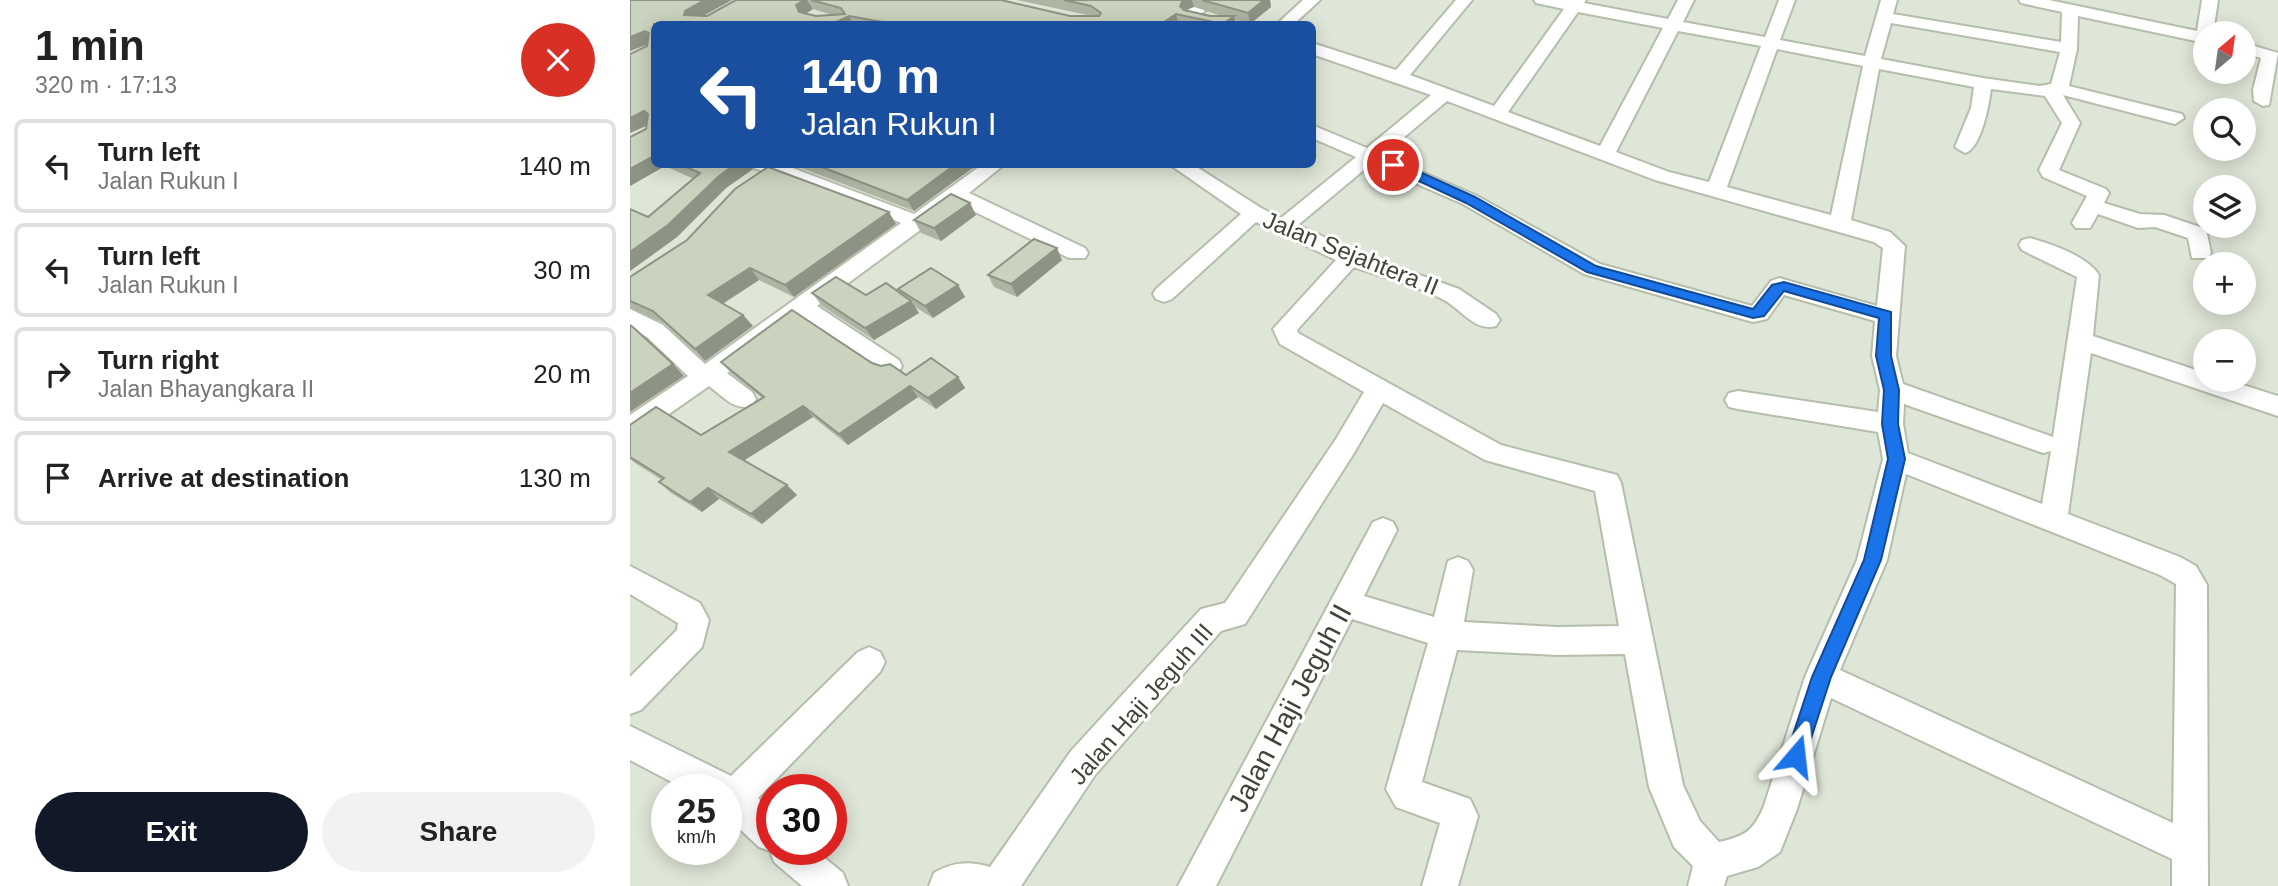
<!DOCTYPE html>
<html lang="en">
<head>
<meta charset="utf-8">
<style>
  body { margin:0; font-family:Helvetica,sans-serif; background:#f2f2f2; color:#222; height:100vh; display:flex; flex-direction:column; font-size:26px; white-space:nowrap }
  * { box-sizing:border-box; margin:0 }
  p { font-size:23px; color:#767676 }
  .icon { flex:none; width:38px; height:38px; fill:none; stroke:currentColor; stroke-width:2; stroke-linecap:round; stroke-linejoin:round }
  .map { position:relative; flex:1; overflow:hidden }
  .sheet { display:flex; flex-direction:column; background:#fff; width:630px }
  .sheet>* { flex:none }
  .top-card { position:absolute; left:21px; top:21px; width:665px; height:147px; border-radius:10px; box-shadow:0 4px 18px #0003; background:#1a4fa0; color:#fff; overflow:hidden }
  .needle { width:46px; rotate:29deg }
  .controls { position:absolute; left:1563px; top:21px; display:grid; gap:14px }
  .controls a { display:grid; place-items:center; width:63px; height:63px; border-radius:50%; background:#fff; box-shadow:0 4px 18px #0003; font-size:35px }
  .speed { position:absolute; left:21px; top:774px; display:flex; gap:14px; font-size:35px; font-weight:700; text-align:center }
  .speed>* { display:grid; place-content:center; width:91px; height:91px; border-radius:50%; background:#fff; box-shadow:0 4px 18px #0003; line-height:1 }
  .speed small { font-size:18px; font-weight:400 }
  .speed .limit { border:10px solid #d22; background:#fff; color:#111 }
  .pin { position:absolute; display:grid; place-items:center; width:60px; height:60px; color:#fff; margin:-30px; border:4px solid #fff; border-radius:50%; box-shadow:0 2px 7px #0007 }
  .me { position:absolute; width:77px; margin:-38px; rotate:17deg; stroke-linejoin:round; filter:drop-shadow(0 0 5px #0008) }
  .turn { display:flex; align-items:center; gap:24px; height:147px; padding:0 35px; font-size:32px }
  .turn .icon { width:91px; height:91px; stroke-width:2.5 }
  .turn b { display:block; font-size:49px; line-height:60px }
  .round { display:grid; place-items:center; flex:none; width:74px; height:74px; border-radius:37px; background:#f2f2f2 }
  .overview { display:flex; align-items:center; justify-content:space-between; height:119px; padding:0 35px }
  h1 { font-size:42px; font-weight:700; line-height:52px }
  .cta { display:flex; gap:14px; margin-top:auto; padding:14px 35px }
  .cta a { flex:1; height:80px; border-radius:42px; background:#111827; color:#fff; font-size:28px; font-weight:700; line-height:80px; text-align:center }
  .cta a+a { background:#f2f2f2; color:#222 }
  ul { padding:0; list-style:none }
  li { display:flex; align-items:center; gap:21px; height:94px; margin:0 14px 10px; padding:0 21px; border:4px solid #e0e0e0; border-radius:10px }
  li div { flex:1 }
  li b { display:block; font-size:26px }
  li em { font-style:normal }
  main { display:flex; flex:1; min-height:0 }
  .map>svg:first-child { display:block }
  .residential { fill:#dee6d7; fill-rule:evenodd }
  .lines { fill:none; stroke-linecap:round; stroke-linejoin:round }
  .minor-casing { stroke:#b5bdab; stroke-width:4 }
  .minor { fill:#fff; fill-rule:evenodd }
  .wall { fill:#aeb5a3; fill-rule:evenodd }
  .shaded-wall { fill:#8d9485 }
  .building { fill:#cad3be; stroke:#8d9485; stroke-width:2 }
  .route { fill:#1a73e8; stroke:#114b97; stroke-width:2 }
  .labels { text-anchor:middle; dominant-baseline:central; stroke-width:6; stroke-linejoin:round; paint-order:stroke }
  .street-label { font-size:24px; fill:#3f4537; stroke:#fff }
  .near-street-label { font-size:28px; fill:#3f4537; stroke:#fff }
</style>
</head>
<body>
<main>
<section class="sheet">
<div class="overview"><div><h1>1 min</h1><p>320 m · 17:13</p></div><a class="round" style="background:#d93025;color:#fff"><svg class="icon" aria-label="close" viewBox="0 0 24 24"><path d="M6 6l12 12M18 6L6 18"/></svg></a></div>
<ul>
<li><svg class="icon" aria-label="left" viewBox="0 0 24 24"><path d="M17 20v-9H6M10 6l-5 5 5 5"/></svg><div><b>Turn left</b><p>Jalan Rukun I</p></div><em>140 m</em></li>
<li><svg class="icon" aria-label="left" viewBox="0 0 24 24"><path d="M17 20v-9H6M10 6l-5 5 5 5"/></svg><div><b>Turn left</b><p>Jalan Rukun I</p></div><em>30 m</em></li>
<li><svg class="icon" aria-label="right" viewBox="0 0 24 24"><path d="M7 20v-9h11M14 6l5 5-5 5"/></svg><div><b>Turn right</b><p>Jalan Bhayangkara II</p></div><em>20 m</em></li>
<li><svg class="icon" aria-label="arrive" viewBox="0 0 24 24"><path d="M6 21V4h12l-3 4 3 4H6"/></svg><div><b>Arrive at destination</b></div><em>130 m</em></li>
</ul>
<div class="cta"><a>Exit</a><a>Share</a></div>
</section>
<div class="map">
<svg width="1648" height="886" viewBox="0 0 1648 886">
  <rect width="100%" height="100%" fill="#edf2e8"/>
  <!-- residential -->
  <path class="residential" d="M 0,0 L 1648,0 L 1648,886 L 0,886 ZM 24,24 L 682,24 L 682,164 L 24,164 ZM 1575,33 L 1614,33 L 1614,72 L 1575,72 ZM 1575,110 L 1614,110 L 1614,149 L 1575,149 ZM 1575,187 L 1614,187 L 1614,226 L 1575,226 ZM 1575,264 L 1614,264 L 1614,303 L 1575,303 ZM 1575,341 L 1614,341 L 1614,380 L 1575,380 ZM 37,789 L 96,789 L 96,849 L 37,849 ZM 142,789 L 201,789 L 201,849 L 142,849 Z"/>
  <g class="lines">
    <defs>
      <g id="minor">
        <polygon points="569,0 587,0 560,24 543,24"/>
        <polygon points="673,0 690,0 664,24 647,24"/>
        <path d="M 826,0 L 842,0 L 780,75 L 864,106 L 934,9 L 906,3 L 904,0 L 956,0 L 954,3 L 1038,19 L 1048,0 L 1064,0 L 1053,22 L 1135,37 L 1149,0 L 1165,0 L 1150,40 L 1235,56 L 1251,0 L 1267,0 L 1263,14 L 1431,42 L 1432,12 L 1391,3 L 1389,0 L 1419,0 L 1567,31 L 1572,0 L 1588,0 L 1583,33 L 1575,33 L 1575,43 L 1448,16 L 1447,49 L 1439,86 L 1552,114 L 1554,118 L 1545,124 L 1433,95 L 1450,123 L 1429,170 L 1476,189 L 1479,193 L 1474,203 L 1510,214 L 1534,215 L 1576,229 L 1581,253 L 1578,258 L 1562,258 L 1558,238 L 1525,227 L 1508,228 L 1468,214 L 1460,228 L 1446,228 L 1442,223 L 1457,196 L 1413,177 L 1409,170 L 1432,123 L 1415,96 L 1361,89 C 1359,105 1351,149 1335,153 L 1325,147 L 1341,108 L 1344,87 L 1249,69 L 1221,220 L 1260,232 L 1275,246 L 1266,356 L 1273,384 L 1423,437 L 1447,277 L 1392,250 L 1389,245 L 1392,240 L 1400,238 C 1421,244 1457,256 1469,275 L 1463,336 L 1575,373 L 1575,380 L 1597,380 L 1648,396 L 1648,416 L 1461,353 L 1438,514 L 1550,557 L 1566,566 L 1577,585 L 1578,886 L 1542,886 L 1542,859 L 1201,698 L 1167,809 L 1150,852 L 1128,867 L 1097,876 L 1094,886 L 1058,886 L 1063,866 L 1044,847 L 1019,787 L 995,654 L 927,655 L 827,650 L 792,782 L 840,799 L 848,816 L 828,886 L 792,886 L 810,823 L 766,807 L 756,789 L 798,643 L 722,619 L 586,886 L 548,886 L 743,522 L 753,518 L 763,522 L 767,530 L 734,596 L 804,617 L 818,561 L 828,557 L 838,561 L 843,570 L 834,622 L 927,627 L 989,626 L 965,491 L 855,460 L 753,403 L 724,453 L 615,624 L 591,631 L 465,775 L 391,886 L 299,886 L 304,873 C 323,862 339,861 360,867 L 441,751 L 571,609 L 595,603 L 706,439 L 734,392 L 650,344 L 643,329 L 706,260 L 626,222 L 542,299 L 534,302 L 526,299 L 523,294 L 526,289 L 611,214 L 539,164 L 562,164 L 631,208 L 651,218 L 726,157 L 682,138 L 682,125 L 737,148 L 801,95 L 682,54 L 682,43 L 766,70 ZM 948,12 L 1033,28 L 970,146 L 878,112 ZM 1261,23 L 1430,52 L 1421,84 L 1410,86 L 1353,78 L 1251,59 ZM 1048,31 L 1131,46 L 1079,182 L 1039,172 L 986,152 ZM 1147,49 L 1233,66 L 1201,215 L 1097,187 ZM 817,101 L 1025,180 L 1244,242 L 1253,248 L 1247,306 L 1149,278 L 1141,281 L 1122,306 L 970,264 L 847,196 L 753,155 ZM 741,164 L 833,204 L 954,274 L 1123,322 L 1137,319 L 1154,295 L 1245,321 L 1242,356 L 1250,390 L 1248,412 L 1108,391 L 1099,393 L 1095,400 L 1099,407 L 1108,409 L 1248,432 L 1253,459 L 1227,560 L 1175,677 L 1134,806 C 1123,831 1116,836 1089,842 L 1070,821 L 1053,785 L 991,483 L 987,475 L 871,445 L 668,333 L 667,330 L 724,267 C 753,278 787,285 814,300 C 831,309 845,332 866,326 L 870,320 L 866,314 L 829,289 L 728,253 L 668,225 ZM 1274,404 L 1413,453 L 1421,451 L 1412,504 L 1278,453 L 1273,424 ZM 1276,474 L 1530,575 L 1546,584 L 1543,823 L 1210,670 L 1257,560 Z"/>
        <polygon points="1614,43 1648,53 1639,105 1633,106 1624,101 1623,90 1631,58 1614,53"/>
        <path d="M 122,164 L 152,164 L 284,214 L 353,164 L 375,164 L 339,193 L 455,248 L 458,253 L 455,258 L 439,258 L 327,203 L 187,306 L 269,360 L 272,366 L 269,372 L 260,375 L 251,372 L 171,318 L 97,373 L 122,392 L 126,399 L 122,406 C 104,411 93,396 79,386 L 9,435 L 0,438 L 0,415 L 58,376 L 17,337 L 0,327 L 0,309 L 33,325 L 75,364 L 271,223 L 219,201 L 124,168 Z"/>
        <polygon points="0,566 70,603 79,620 72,647 11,710 0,714 0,677 47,630 48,623 0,594"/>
        <polygon points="239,647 250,652 255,662 250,672 128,798 142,810 142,849 184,849 213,873 218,886 172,886 144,862 140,851 129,847 96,816 96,789 55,789 0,760 0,726 101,776 228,652"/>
      </g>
    </defs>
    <!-- minor casing -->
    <use href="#minor" class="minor-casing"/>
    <!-- minor -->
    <use href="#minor" class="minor"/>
  </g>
  <!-- wall -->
  <g class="wall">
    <path d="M 0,0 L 102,0 L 73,15 L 77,16 L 106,0 L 371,0 L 440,16 L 462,16 L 387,0 L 640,0 L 641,7 L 620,24 L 605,20 L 606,24 L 24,24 L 24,164 L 120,164 L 123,169 L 96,188 L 47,237 L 0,271 L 0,209 L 18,217 L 64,179 L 35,166 L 0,186 L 0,137 L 16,129 L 17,125 L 0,133 L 0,54 L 17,46 L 18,44 L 0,51 ZM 564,7 L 592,16 L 580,16 L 556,10 ZM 183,9 L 202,15 L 186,16 L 176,13 Z"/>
    <polygon points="161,164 348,164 284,211"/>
    <polygon points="346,215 311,241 291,233 284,220"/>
    <polygon points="266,224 164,297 129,280 93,304 113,315 123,326 75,361 34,323 0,308 0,277"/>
    <polygon points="432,260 387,297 364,287 358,275"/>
    <polygon points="328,285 335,297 303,318 285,307 289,313 244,340 192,306 182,293 236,295 271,294 268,289"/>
    <polygon points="91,362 242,363 276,375 328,377 335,388 306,409 288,397 218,445 183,417 114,460 167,495 132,524 89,499 72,512 41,493 29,482 32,480 5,463 0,459 0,425 71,435 132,398 101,373"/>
  </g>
  <!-- shaded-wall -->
  <g class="shaded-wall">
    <polygon points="75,0 102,0 62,22 54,15 55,11"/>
    <polygon points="175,0 177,0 183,9 172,16 166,5"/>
    <polygon points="553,0 562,0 564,7 556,10 553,16 550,6"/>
    <polygon points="634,0 640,0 641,7 620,24 618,13"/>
    <polygon points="546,14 548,24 531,24"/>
    <polygon points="219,16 223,24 202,24"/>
    <polygon points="604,16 606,24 593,24"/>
    <polygon points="15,31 23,42 0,51 0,37"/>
    <polygon points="14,111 23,123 0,133 0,118"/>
    <polygon points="24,156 24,164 34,164 35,166 0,186 0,169"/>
    <polygon points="105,164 120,164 123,169 96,188 47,237 0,271 0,252 88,177"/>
    <polygon points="326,164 348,164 284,211 277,200"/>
    <polygon points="340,203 346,215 311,241 304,228"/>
    <polygon points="259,212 266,224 164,297 155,285"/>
    <polygon points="427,248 432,260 387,297 381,284"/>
    <polygon points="120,268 129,280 87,307 78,295"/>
    <polygon points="328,285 335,297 303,318 295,306"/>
    <polygon points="281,301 289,313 244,340 235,328"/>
    <polygon points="113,315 123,326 75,361 65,349"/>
    <polygon points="43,364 54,376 0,412 0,393"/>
    <polygon points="328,377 335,388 306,409 298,398"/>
    <polygon points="280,386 288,397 218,445 209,434"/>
    <polygon points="173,406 183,417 110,463 99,452"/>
    <polygon points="157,485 167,495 132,524 121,514"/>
    <polygon points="78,488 89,499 72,512 60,502"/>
  </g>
  <!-- building -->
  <g class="building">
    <polygon points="0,0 75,0 55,11 54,15 77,16 106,0 175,0 166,5 169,12 186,16 215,14 211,8 181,0 371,0 440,16 469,16 471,13 461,6 434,0 553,0 550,6 554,10 580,16 604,16 593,24 546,14 531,24 264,24 219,16 202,24 24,24 24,156 0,169 0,137 16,129 18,114 14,111 0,118 0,54 17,46 19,33 15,31 0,37"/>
    <polygon points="572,0 634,0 618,13"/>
    <polygon points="49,164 105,164 88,177 38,225 0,252 0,209 18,217 70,173"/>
    <polygon points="184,164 326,164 277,200"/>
    <polygon points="138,167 259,212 155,285 120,268 78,295 113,315 65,349 23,311 0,301 0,277 57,240 105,189"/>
    <polygon points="321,194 340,203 304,228 284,220"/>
    <polygon points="404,239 427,248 381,284 358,275"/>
    <polygon points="301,268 328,285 295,306 268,289"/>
    <polygon points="206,277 236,295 256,283 281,301 235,328 182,293"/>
    <polygon points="162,310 242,363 251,366 260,364 276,375 301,358 328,377 298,398 280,386 209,434 173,406 99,452 157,485 121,514 78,488 60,502 29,482 34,478 0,457 0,425 26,407 71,435 134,397 91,362"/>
    <polygon points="0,325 4,328 43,364 0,393"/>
  </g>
  <!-- route -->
  <polygon class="route" points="759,162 768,162 845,197 966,266 1123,309 1142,285 1154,282 1261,312 1261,356 1269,390 1268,424 1275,459 1251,560 1201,677 1173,763 1166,766 1159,763 1156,756 1182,677 1234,560 1258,459 1252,424 1254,390 1246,356 1249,318 1154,291 1134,316 1123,318 957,272 836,203 759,167"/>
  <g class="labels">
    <!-- street labels -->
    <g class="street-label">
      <text transform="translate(721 253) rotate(22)">Jalan Sejahtera II</text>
      <text transform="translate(511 704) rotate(-49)">Jalan Haji Jeguh III</text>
    </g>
    <!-- near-street labels -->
    <g class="near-street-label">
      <text transform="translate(660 708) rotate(-62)">Jalan Haji Jeguh II</text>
    </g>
  </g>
</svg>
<div class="controls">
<a><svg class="needle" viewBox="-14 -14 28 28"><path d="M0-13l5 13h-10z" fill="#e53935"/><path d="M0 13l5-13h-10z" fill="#767676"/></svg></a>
<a><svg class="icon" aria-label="search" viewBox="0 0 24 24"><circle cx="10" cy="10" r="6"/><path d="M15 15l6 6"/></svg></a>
<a><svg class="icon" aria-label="layers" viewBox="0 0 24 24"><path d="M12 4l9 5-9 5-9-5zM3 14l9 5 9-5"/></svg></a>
<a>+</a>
<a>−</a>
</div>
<div class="speed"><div>25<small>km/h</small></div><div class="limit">30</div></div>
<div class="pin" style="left:763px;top:165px;background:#d93025"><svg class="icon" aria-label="arrive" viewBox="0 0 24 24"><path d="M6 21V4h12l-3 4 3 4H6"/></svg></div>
<svg class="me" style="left:1166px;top:756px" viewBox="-20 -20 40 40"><path d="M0-17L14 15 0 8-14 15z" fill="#1a73e8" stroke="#fff" stroke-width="4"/></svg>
<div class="top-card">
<div class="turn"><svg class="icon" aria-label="left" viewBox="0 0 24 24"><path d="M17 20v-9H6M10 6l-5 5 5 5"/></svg><div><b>140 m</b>Jalan Rukun I</div></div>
</div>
</div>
</main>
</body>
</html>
